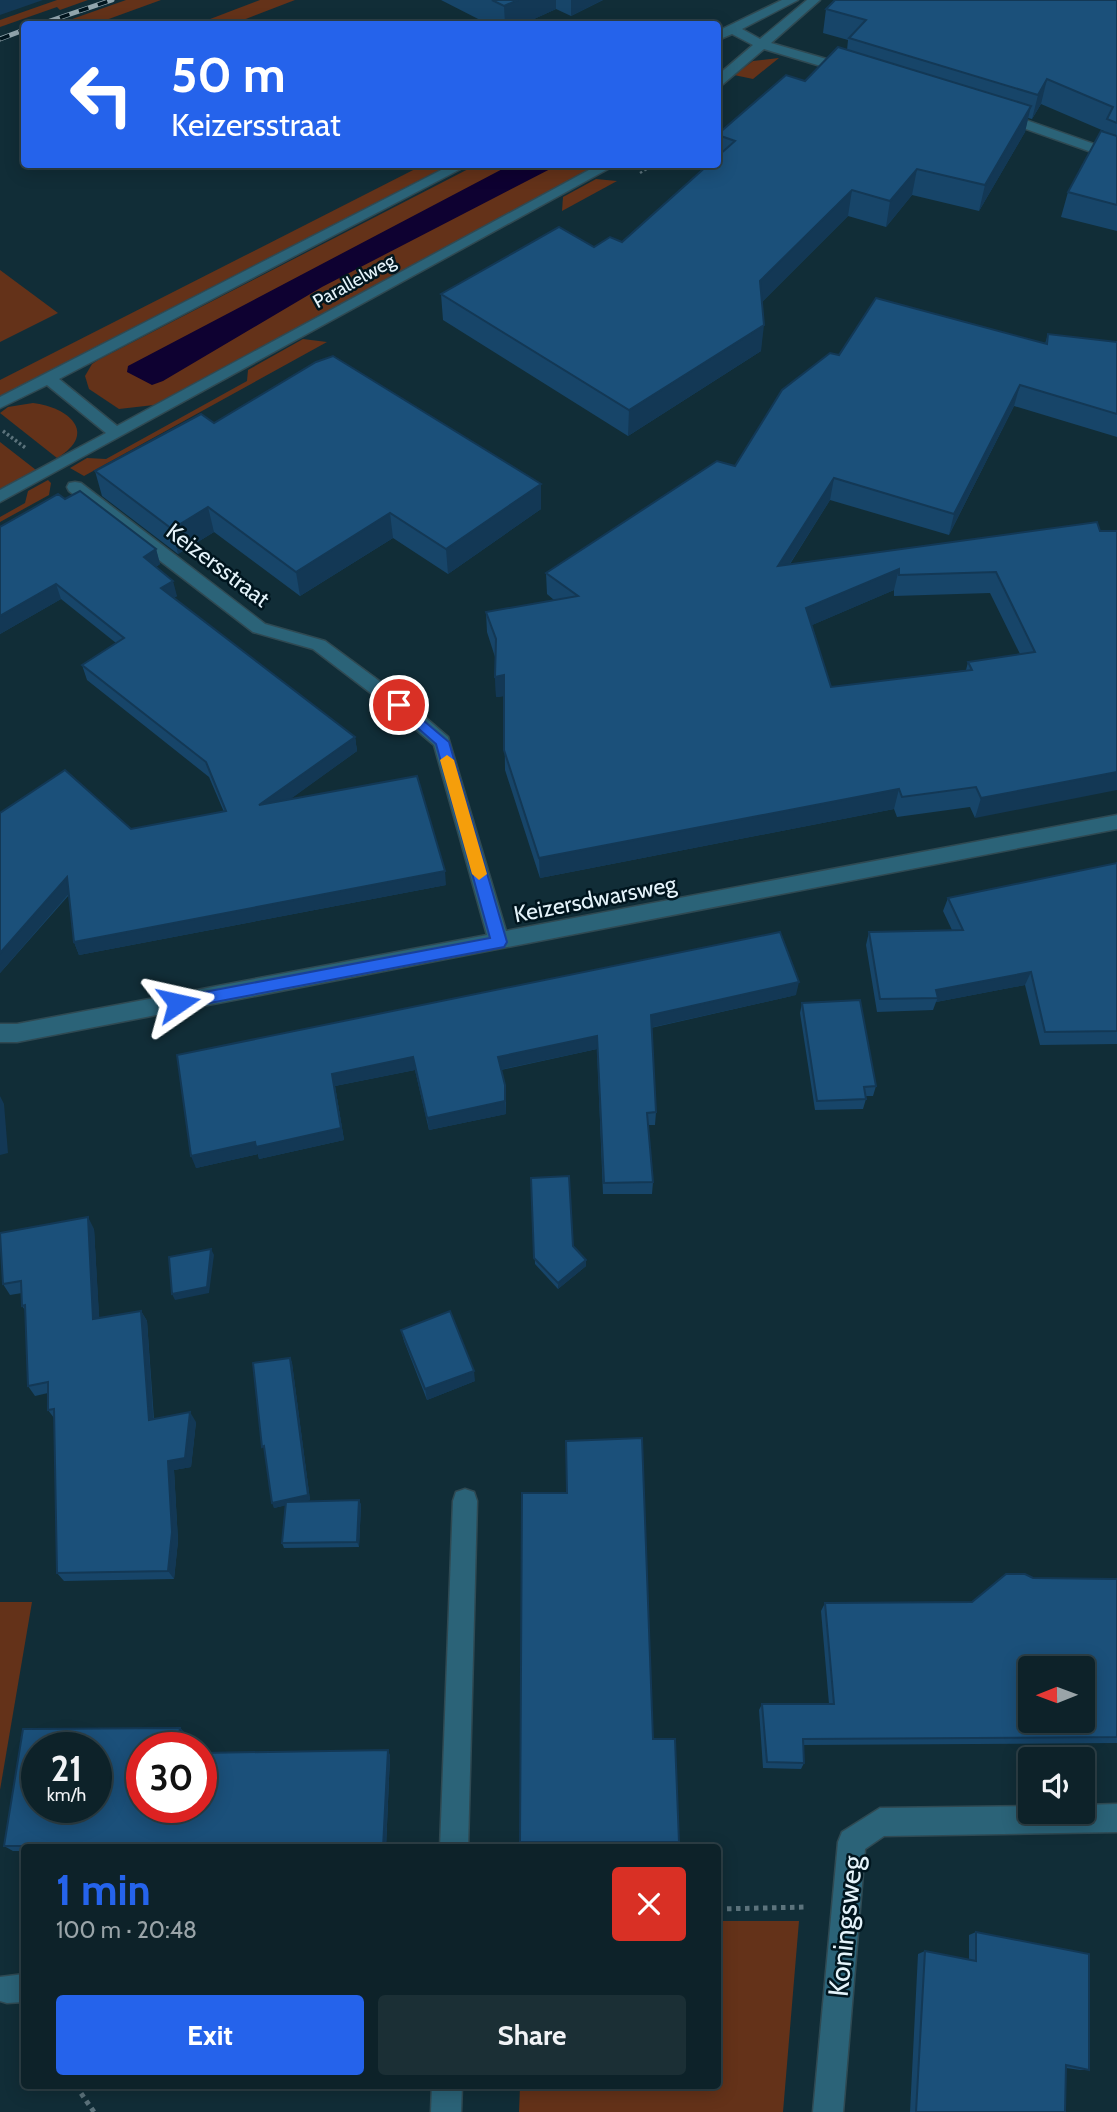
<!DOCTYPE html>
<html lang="en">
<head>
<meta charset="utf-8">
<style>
  body { margin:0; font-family:Cabin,sans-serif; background:#1b2f35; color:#f1f3f6; height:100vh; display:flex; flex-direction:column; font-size:26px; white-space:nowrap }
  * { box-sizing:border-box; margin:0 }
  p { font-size:23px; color:#9aa4a8 }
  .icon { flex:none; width:38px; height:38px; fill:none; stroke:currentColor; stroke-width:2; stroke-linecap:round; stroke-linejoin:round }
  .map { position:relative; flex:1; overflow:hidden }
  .side { position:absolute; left:21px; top:1844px; width:700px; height:245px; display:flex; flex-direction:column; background:#0d2229; border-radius:7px; box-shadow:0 4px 18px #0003,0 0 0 2px #2d3f46 }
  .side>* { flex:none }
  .banner { position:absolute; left:21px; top:21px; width:700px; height:147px; border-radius:7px; box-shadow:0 4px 18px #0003,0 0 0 2px #2d3f46; background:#2563eb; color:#fff; overflow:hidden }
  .needle { width:46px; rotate:269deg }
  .fabs { position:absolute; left:1018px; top:1656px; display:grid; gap:14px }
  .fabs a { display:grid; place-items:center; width:77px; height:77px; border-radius:7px; background:#0d2229; box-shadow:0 4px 18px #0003,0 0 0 2px #2d3f46; font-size:35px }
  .speed { position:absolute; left:21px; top:1732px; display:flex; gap:14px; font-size:35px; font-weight:700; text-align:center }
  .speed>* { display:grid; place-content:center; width:91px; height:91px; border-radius:50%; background:#0d2229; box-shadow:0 4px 18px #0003,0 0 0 2px #2d3f46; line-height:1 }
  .speed small { font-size:18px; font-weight:400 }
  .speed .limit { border:10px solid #d22; background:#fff; color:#111 }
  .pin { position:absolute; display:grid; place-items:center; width:60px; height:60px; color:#fff; margin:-30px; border:4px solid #fff; border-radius:50%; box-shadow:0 2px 7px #0007 }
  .me { position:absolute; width:77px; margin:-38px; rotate:79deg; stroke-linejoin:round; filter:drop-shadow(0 0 5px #0008) }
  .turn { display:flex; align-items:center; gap:24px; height:147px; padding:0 35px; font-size:32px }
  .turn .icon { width:91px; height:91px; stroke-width:2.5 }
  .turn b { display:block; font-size:49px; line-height:60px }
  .round { display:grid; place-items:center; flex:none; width:74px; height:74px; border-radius:7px; background:#1b2f35 }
  .overview { display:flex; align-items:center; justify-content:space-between; height:119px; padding:0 35px }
  h1 { font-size:42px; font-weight:700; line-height:52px; color:#2563eb }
  .action { display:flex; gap:14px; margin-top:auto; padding:14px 35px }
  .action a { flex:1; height:80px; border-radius:7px; background:#2563eb; color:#fff; font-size:28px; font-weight:700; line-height:80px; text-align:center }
  .action a+a { background:#1b2f35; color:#f1f3f6 }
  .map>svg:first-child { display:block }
  .green { fill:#643219 }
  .water { fill:#0e0131 }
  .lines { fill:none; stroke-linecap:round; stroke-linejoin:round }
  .minor-casing { stroke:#2f4952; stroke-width:3 }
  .path-far2 { stroke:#5c737c; stroke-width:2.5; stroke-dasharray:2.5 2.5; stroke-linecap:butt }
  .path-far1 { stroke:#5c737c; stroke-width:3.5; stroke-dasharray:2.5 2.5; stroke-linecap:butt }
  .path { stroke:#5c737c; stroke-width:5; stroke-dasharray:4.5 4.5; stroke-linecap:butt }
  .minor { fill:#2b6378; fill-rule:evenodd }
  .rail-casing { stroke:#93a7af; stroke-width:5 }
  .rail { stroke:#00151e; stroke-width:3.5; stroke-dasharray:10; stroke-linecap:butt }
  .wall { fill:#174569; fill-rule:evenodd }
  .shaded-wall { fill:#133855 }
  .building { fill:#1b507a; stroke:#133855; stroke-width:2; fill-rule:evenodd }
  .route { fill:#2563eb; stroke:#184099; stroke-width:2 }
  .slow { fill:#f59e0b }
  .labels { text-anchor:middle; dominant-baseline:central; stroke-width:5; stroke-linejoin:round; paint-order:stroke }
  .far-street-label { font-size:19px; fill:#e4f3fa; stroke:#00151e }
  .street-label { font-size:23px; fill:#e4f3fa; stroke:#00151e }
  .near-street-label { font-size:28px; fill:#e4f3fa; stroke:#00151e }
</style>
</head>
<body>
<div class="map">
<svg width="1117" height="2112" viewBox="0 0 1117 2112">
  <rect width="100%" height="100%" fill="#112d37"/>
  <!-- green -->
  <g class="green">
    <polygon points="57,0 88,0 60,10 57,7 0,27 0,20"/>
    <polygon points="126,0 161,0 95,24 58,24"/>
    <polygon points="260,0 295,0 233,24 197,24"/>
    <polygon points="779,58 753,79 734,75 753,61"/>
    <polygon points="423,165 449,165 0,396 0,380"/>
    <polygon points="476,165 597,165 154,405 119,409 89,389 85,376 92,364 98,360"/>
    <polygon points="596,179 617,181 562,211 563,197"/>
    <polygon points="0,270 58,313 0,342"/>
    <polygon points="303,339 327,342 84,476 70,468 87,458 106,459 247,381 248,370"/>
    <path d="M 33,403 C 68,407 99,433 57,458 L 0,413 L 8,407 Z"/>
    <polygon points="0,442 36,470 0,489"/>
    <polygon points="48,480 51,483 49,495 0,522 0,517 25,503 28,491"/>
    <polygon points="0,1602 32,1602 0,1790"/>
    <polygon points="718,1921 799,1921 783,2112 519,2112 520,2086 718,2086"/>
  </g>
  <!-- water -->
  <polygon class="water" points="510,165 558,165 322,287 163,381 152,385 127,372 128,366"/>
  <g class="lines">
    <defs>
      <g id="minor">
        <polygon points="782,0 798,0 742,29 760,39 807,0 820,0 771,43 854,67 854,73 844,73 764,49 723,84 718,85 718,75 753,45 732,34 718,40 718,31"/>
        <polygon points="1000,111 1117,152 1117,161 995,118 993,115"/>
        <polygon points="453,164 470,164 59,379 117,426 600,164 617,164 0,502 0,490 106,433 47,385 0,408 0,397"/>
        <polygon points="75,482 81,483 265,624 325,641 405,700 448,737 506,931 1117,815 1117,829 17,1042 0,1042 0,1024 17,1024 487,935 434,745 393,710 313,649 253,632 69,491 67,487 69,483"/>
        <polygon points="465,1489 474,1492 477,1501 468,1848 440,1848 453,1501 456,1492"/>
        <polygon points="1117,1804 1117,1832 884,1836 865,1849 843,2112 813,2112 838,1842 842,1832 880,1808 1031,1806 1031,1811 1083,1811 1083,1805"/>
        <polygon points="24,1974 24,2002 7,2003 0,2001 0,1977"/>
        <polygon points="432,2086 462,2086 461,2112 431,2112"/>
      </g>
    </defs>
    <!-- minor casing -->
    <use href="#minor" class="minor-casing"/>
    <!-- path-far2 -->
    <polyline class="path-far2" points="640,173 655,164"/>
    <!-- path-far1 -->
    <polyline class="path-far1" points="3,431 27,449"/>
    <!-- path -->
    <g class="path">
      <polyline points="718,1909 808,1907"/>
      <polyline points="76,2086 94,2112"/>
    </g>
    <!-- minor -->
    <use href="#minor" class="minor"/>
    <defs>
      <g id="rail">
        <polyline points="41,24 112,0"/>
        <polyline points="0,39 24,30"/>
      </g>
    </defs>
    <!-- rail casing -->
    <use href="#rail" class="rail-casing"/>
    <!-- rail -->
    <use href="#rail" class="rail"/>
  </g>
  <!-- wall -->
  <g class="wall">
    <polygon points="441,0 603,0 571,16 556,9 523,24 488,24"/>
    <polygon points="1117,0 1117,231 1061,217 1068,192 1104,131 1041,104 1032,119 1028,118 1025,132 979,211 912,195 886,227 848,216 762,302 761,351 628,436 443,320 441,294 594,247 622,242 718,164 718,134 805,81 847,50 848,40 823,33 826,9"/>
    <path d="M 1048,334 L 1117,342 L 1117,437 L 1014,406 L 949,535 L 830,500 L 790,564 L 1097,522 L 975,818 L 970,807 L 897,817 L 894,809 L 540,878 L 505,770 L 504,696 L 496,697 L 495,657 L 487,632 L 486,612 L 554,600 L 547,594 L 546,573 L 735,466 L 839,355 L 1045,344 ZM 894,590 L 894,596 L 990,593 L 1020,654 L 968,662 L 966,670 L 831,687 L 812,625 Z"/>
    <polygon points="214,423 541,484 541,509 448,574 393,538 300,596 214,532 178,554 102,496 95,471"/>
    <polygon points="65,499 156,549 160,564 156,567 177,596 174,598 355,737 357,751 290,799 446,885 79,955 74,942 69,895 0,973 0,813 131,829 224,812 209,777 87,680 82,665 116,643 61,599 0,634 0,527"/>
    <polygon points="1117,863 1117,1044 1040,1045 1025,985 936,1002 933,1010 877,1012 866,945 869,932 952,930 943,911 948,898"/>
    <polygon points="796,995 651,1028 656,1112 655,1125 648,1125 653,1182 652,1194 603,1194 597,1049 501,1070 506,1097 506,1114 429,1130 415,1070 335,1086 344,1140 259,1159 258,1154 196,1168 177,1055"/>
    <polygon points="802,1003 876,1086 873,1096 866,1096 866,1099 863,1109 815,1110 800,1013"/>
    <polygon points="531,1178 586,1266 558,1289 535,1264"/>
    <polygon points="94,1229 99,1318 141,1311 147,1321 154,1419 196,1422 191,1467 174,1470 178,1541 174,1579 64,1581 57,1573 54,1418 48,1410 48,1393 35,1396 28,1386 25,1310 22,1306 22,1293 10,1295 3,1284"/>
    <polygon points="401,1330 475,1381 427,1400 404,1341"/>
    <polygon points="290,1358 292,1363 310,1500 301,1502 359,1500 361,1505 359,1547 284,1548 282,1543 286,1505 274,1508 265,1452 264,1452"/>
    <polygon points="1033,1578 1117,1579 1117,1743 804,1745 804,1763 801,1769 763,1768 759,1710 762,1704 829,1704 821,1611 825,1603 972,1602"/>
    <path d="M 180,1728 L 186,1734 L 184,1748 L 142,1748 L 142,1808 L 201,1808 L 201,1753 L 388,1750 L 390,1756 L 386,1848 L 24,1848 L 24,1851 L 13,1851 L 4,1846 L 23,1729 ZM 37,1748 L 96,1748 L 96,1808 L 37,1808 Z"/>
    <polygon points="653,1739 679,1842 677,1847 521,1846 520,1842"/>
    <polygon points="976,1932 1089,2070 1080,2070 1066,2068 1065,2112 910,2112 918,1954 925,1951 969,1960 969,1935"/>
  </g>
  <!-- shaded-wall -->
  <g class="shaded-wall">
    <polygon points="0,0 43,0 0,15"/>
    <polygon points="518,0 556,0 556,9 523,24 505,24 504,6"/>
    <polygon points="571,0 603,0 571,16"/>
    <polygon points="1047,79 1041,104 1032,119 1038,95"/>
    <polygon points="1031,106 1025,132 979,211 985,185"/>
    <polygon points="917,169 912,195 886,227 890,201"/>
    <polygon points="852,190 848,216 757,307 760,281"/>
    <polygon points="764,325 761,351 628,436 629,410"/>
    <polygon points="1020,385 1014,406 949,535 954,514"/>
    <polygon points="834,478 830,500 775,587 778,566"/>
    <polygon points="541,484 541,509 448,574 446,549"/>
    <polygon points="208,507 214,532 178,554 172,529"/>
    <polygon points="390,513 393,538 300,596 296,572"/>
    <polygon points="156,549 160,564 148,572 144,557"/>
    <polygon points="899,569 894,590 803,629 806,608"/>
    <polygon points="173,581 177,596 165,603 161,588"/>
    <polygon points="56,584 61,599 0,634 0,616"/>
    <polygon points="504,675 505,696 496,697 495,677"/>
    <polygon points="355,737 357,751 263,819 259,805"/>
    <polygon points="1117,772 1117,790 975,818 981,798"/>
    <polygon points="899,789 894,809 540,878 539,858"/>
    <polygon points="445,871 446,885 79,955 74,942"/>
    <polygon points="67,877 72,890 0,973 0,953"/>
    <polygon points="1031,972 1025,985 936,1002 938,998 936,990"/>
    <polygon points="799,982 796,995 649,1028 651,1015"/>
    <polygon points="597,1036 597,1049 499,1070 498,1057"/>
    <polygon points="413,1057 415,1070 335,1086 344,1140 259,1159 258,1154 196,1168 191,1156 332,1074"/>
    <polygon points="505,1085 506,1114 429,1130 427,1118"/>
    <polygon points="0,1096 4,1104 8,1153 0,1155"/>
    <polygon points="88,1217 94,1229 100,1330 93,1319"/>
    <polygon points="211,1249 214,1255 209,1293 175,1300 172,1294"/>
    <polygon points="586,1260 586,1266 558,1289 558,1283"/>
    <polygon points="141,1311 147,1321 154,1429 149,1420"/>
    <polygon points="290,1358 292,1363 310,1500 274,1508 272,1503"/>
    <polygon points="474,1371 475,1381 427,1400 425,1389"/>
    <polygon points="190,1412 196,1422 191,1467 174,1470 178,1541 174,1579 168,1571 168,1461"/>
    <polygon points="359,1500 361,1505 359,1547 357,1542"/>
    <polygon points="180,1728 186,1734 184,1748 177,1748"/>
    <polygon points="388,1750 390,1756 386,1848 383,1848"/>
  </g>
  <!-- building -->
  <g class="building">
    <polygon points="492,0 518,0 504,6"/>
    <polygon points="835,0 1117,0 1117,123 1107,119 1113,107 1047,79 1038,95 849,38 866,20 826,9"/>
    <polygon points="838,47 1031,106 985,185 917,169 890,201 852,190 760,281 764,325 629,410 441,294 559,227 594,247 610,237 622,242 709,164 718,164 718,156 735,141 718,135 718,134 786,75 805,81"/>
    <polygon points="1101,131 1117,136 1117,205 1068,192"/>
    <path d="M 876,298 L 1047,344 L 1048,334 L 1117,342 L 1117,414 L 1020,385 L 954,514 L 834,478 L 778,566 L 1097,522 L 1100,531 L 1117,531 L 1117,772 L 981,798 L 976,787 L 902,797 L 899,789 L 539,858 L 504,750 L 504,675 L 495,677 L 496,639 L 486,612 L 578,596 L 546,573 L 717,461 L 735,466 L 782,390 L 830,353 L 839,355 ZM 899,569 L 899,575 L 996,572 L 1035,652 L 968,662 L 972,670 L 831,687 L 806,608 Z"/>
    <polygon points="333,356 541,484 446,549 390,513 296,572 208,507 172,529 95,471 201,414 214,423 316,362"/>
    <polygon points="80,491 156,549 144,557 173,581 161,588 355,737 259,805 417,776 445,871 74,942 67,877 0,953 0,813 65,770 131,829 226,811 206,762 82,665 124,638 56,584 0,616 0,527 58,494 65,499"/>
    <polygon points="1117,863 1117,1031 1045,1032 1031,972 936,990 938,998 880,999 869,932 963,930 948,898"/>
    <polygon points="780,932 799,982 651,1015 656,1112 647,1113 653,1182 604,1183 597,1036 498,1057 505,1085 505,1101 427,1118 413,1057 332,1074 341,1128 256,1147 255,1142 191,1156 177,1055"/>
    <polygon points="860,1000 876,1086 864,1087 866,1099 817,1101 802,1003"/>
    <polygon points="569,1176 573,1246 586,1260 558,1283 534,1258 531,1178"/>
    <polygon points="88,1217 93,1319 141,1311 149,1420 190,1412 185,1458 168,1461 172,1532 168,1571 57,1573 54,1409 48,1410 48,1382 28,1386 25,1305 22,1306 21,1281 3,1284 0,1233"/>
    <polygon points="211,1249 207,1287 172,1294 169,1257"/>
    <polygon points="450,1311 474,1371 425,1389 401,1330"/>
    <polygon points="290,1358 308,1495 272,1503 264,1446 262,1447 253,1363"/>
    <polygon points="642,1438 653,1739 675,1739 679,1842 520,1842 522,1493 567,1493 566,1441"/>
    <polygon points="359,1500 357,1542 282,1543 286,1502"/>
    <path d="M 1006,1574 L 1025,1574 L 1033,1578 L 1117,1579 L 1117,1737 L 803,1739 L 804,1763 L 767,1762 L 762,1704 L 834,1704 L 825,1603 L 972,1602 ZM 1031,1668 L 1083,1668 L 1083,1720 L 1031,1720 Z"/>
    <path d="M 180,1728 L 177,1748 L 142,1748 L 142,1808 L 201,1808 L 201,1753 L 388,1750 L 383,1848 L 29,1848 L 29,1846 L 4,1846 L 23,1729 ZM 37,1748 L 96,1748 L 96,1808 L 37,1808 Z"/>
    <polygon points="24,1875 24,1902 20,1902"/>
    <polygon points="976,1932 1089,1954 1089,2070 1066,2065 1065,2112 916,2112 925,1951 976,1961"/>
  </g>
  <!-- route -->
  <polygon class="route" points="399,700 449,742 507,942 504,947 178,1009 172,1008 170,1003 172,999 178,997 490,938 436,744 395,708 393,705"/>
  <!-- slow -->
  <polygon class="slow" points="447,755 454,760 487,874 479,880 472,874 440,760"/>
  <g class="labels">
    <!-- far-street labels -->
    <g class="far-street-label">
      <text transform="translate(354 281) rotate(-29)">Parallelweg</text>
    </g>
    <!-- street labels -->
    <g class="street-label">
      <text transform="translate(218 565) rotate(37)">Keizersstraat</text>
      <text transform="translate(595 899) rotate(-11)">Keizersdwarsweg</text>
    </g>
    <!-- near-street labels -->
    <g class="near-street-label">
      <text transform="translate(845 1926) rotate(-84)">Koningsweg</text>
    </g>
  </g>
</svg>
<div class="fabs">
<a><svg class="needle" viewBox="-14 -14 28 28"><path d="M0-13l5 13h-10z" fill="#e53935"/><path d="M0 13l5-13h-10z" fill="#9aa4a8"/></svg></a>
<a><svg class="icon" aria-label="sound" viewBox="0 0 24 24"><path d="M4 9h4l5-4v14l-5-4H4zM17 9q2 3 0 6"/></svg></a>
</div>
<div class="speed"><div>21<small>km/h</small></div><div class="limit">30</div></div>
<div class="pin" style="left:399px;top:705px;background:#d93025"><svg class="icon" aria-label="arrive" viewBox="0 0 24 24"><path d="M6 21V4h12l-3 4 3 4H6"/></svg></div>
<svg class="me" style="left:178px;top:1003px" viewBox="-20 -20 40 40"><path d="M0-17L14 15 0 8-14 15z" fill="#2563eb" stroke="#fff" stroke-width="4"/></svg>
<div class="banner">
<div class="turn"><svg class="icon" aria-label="left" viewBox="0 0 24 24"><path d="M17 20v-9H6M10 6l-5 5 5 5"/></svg><div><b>50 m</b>Keizersstraat</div></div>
</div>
<section class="side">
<div class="overview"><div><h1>1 min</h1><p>100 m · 20:48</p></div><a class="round" style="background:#d93025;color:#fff"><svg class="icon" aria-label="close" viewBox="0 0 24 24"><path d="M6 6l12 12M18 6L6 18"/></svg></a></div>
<div class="action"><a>Exit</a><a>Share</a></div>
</section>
</div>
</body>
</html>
